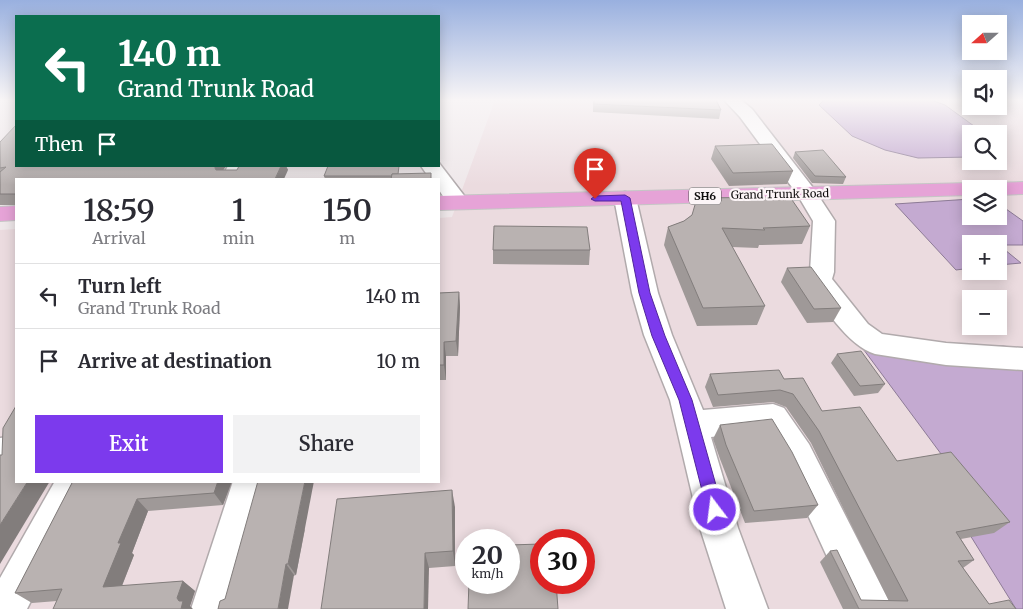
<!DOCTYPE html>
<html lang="en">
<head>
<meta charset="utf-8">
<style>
  body { margin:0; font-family:Merriweather,serif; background:#f2f2f3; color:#2b2b33; height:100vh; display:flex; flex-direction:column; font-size:19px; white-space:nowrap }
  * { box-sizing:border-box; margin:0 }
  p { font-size:16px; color:#7c7c81 }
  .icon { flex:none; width:28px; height:28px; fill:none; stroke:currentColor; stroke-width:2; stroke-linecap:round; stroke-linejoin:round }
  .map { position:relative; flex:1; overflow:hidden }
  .sheet { position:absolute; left:15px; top:178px; width:425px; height:305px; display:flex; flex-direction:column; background:#fff; border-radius:0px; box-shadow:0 2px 12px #0003 }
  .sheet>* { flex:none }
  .banner { position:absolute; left:15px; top:15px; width:425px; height:152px; border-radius:0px; box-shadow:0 2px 12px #0003; background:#0b6e4f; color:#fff; overflow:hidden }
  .needle { width:32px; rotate:249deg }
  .fabs { position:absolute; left:962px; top:15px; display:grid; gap:10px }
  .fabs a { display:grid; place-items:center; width:45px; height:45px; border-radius:0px; background:#fff; box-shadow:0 2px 12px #0003; font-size:25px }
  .speed { position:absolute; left:455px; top:529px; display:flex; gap:10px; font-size:25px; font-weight:700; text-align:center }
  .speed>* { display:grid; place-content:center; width:65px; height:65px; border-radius:50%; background:#fff; box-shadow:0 2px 12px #0003; line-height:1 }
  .speed small { font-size:12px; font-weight:400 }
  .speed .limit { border:8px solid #d22; background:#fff; color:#111 }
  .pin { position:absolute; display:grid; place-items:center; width:42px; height:42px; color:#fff; margin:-51px -21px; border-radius:50% 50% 50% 0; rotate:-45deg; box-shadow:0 0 5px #0007 }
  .pin .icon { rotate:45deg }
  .me { position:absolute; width:55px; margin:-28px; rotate:345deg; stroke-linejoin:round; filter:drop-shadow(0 0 4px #0008) }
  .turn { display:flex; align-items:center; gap:18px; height:105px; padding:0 20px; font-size:22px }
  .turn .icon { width:65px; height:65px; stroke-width:2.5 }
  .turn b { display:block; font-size:35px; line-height:42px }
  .then { display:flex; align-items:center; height:48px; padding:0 20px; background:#0003; gap:10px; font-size:19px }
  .eta { display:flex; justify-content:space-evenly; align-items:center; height:85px; text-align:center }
  .eta b { font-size:30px; font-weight:600; line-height:35px }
  .primary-button { display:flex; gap:10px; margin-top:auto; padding:10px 20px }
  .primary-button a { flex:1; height:58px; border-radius:0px; background:#7c3aed; color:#fff; font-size:20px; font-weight:600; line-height:58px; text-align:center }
  .primary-button a+a { background:#f2f2f3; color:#2b2b33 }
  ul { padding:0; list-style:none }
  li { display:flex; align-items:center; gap:15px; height:65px; padding:0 20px; border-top:1px solid #e1e1e2 }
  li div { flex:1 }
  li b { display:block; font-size:19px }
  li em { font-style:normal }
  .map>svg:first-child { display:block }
  .built { fill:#ebdbdf; fill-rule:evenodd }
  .water { fill:#c4aad1; stroke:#8d7b96 }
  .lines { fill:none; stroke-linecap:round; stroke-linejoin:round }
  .minor-casing { stroke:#b1aaac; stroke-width:3 }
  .major-casing { stroke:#c5c5c5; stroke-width:2 }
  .minor { fill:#fff; fill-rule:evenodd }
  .major { fill:#e6a3d7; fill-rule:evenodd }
  .wall { fill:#9f9998 }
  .shaded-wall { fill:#827d7c }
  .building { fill:#b9b2b1; stroke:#827d7c }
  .route { fill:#7c3aed; stroke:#51269a }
  .labels { text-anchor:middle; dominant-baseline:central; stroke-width:4.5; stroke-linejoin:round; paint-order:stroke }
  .far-street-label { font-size:11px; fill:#0e0c0c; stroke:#fcf5f7 }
  .shield { fill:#fcf5f7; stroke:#555252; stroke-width:1 }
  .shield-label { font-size:11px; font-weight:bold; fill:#0e0c0c }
</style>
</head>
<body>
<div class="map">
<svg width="1023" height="609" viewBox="0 0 1023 609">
  <rect width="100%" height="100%" fill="#efe8ea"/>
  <!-- built -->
  <path class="built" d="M 495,100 L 971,100 L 971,106 L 999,106 L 999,100 L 1023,100 L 1023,609 L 0,609 L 0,230 L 16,229 L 16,481 L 439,481 L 439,218 L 452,217 ZM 971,134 L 999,134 L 999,161 L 971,161 ZM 971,189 L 999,189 L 999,216 L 971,216 ZM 971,244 L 999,244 L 999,271 L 971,271 ZM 971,299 L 999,299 L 999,326 L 971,326 ZM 466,540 L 509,540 L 509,582 L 466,582 ZM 541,540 L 584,540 L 584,582 L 541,582 Z"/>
  <!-- water -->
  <g class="water">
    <polygon points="824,100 931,100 945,105 985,134 971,134 971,157 918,158 885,150 852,136 819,105"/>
    <polygon points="971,199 971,216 999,216 999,204 1023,221 1023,245 999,245 1021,263 999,265 999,244 971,244 971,268 956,270 895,204"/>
    <polygon points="858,342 1003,346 1023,349 1023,609 1016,609 970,535 996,528"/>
  </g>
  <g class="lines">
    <defs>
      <g id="minor">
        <path d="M 724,100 L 741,100 L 752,109 L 814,189 L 835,221 L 834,272 L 832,279 L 868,324 L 882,334 L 946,343 L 1023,348 L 1023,370 L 946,365 L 875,354 C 848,346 821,304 806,280 L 810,272 L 813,221 L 797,194 L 740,117 Z"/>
        <polygon points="439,163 469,202 466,207 458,208 450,207 439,190 439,179 430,179 421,166 439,166"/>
        <polygon points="228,166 248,166 241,179 221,179"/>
        <polygon points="625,192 632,194 636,198 658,293 672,335 703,410 773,404 784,408 809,444 893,609 851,609 785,465 765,431 711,437 738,528 768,609 726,609 700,528 670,400 644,335 632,293 614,198 618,194"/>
        <polygon points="16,436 16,466 0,468 0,438"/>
        <polygon points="55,481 91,481 27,609 0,609 0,578"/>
        <polygon points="233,481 267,481 233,609 191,609"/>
      </g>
      <g id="major">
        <polygon points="1023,182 1023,194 999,195 999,189 971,189 971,195 439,210 439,196 971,183 980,186 989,183"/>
        <polygon points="16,206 16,220 0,221 0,207"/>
      </g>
    </defs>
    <!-- minor casing -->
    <use href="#minor" class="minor-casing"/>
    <!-- major casing -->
    <use href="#major" class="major-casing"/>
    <!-- minor -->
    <use href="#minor" class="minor"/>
    <!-- major -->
    <use href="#major" class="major"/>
  </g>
  <!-- wall -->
  <g class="wall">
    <polygon points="593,100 716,100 721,110 719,119 593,112"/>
    <polygon points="0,142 16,166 226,166 223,170 237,170 286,166 288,170 16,179 16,205 0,205"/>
    <polygon points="715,146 793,171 787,184 729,186 711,159"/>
    <polygon points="795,152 846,177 843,184 812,183 793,158"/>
    <polygon points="400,174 432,179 325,179 324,176"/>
    <polygon points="692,215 810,226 802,244 759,245 758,248 732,247 765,306 757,325 697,326 664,245 668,227 684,221"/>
    <polygon points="493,250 590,250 589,265 493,264"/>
    <polygon points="787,268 841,308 833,322 807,323 781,282"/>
    <polygon points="459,292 460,307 458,356 446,356 446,380 439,380 439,293"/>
    <polygon points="837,354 885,384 878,393 854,396 831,363"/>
    <polygon points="710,374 784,379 822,411 897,461 1010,522 994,533 961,539 974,560 963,568 989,604 1016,609 861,600 889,601 811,443 786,407 773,402 713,407 705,387"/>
    <polygon points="720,425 818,505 807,518 745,523 720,459 713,439"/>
    <polygon points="73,481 232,481 223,505 148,511 132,553 134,555 122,586 183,581 195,591 190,606 57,601 32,603 15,593"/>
    <polygon points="455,507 455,566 429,568 321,609"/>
    <polygon points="305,529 296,575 225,599"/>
    <polygon points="830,551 859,609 843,609 820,562"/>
  </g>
  <!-- shaded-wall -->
  <g class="shaded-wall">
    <polygon points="215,166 226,166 222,172 219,179 215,168"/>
    <polygon points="281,166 286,166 288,170 284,179 275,179"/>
    <polygon points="459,292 460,307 458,356 456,341"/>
    <polygon points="444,342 446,356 446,380 444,365"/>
    <polygon points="28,481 50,481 0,564 0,525"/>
    <polygon points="218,481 232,481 223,505 214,493"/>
    <polygon points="305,481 314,481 296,575 288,564"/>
    <polygon points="452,490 455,507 455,566 453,551"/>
    <polygon points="137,499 148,511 132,553 134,555 117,598 103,587 118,543"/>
    <polygon points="425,553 429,568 428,609 424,609"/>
    <polygon points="286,564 294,575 288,609 278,609"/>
    <polygon points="183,581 195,591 190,606 193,609 181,609 177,598"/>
  </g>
  <!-- building -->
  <g class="building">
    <polygon points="594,100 716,100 721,110 594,104"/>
    <polygon points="16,125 16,166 215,166 215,168 216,170 237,170 239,166 281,166 275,179 16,179 16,194 0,194 0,172 6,167 0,168 0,142"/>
    <polygon points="772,144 793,171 733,173 715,146"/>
    <polygon points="823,150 846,177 815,176 795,152"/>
    <polygon points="328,166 399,166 398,174 392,174 392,176 324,176"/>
    <polygon points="431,173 431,179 391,179 392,174"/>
    <polygon points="790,197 810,226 763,228 765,230 722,228 765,306 703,308 668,227 684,221 692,215 697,198"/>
    <polygon points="494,226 587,227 590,250 493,250"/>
    <polygon points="811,267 841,308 814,309 787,268"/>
    <polygon points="459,292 456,341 444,342 444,365 439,365 439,293"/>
    <polygon points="861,351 885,384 860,386 837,354"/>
    <polygon points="779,370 784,379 803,378 822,411 860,407 897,461 951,452 1010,522 956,532 974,560 958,561 989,604 1009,600 1016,609 859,609 830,551 837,550 861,600 908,601 819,431 793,394 780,390 718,395 710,374"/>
    <polygon points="16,406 16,481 28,481 0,525 0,455 2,455 3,428"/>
    <polygon points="772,419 792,452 818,505 754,511 726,445 720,425"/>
    <polygon points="73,481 218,481 214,493 137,499 118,543 121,543 103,587 183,581 177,598 179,601 183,601 181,609 53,609 62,589 15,593"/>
    <polygon points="258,481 305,481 288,564 286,564 278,609 218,609 220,601 225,599"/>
    <polygon points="452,490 453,551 425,553 424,609 321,609 337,499"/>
    <polygon points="541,544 541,582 556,582 558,609 468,609 469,582 509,582 509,545"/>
  </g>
  <!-- sky -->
  <linearGradient id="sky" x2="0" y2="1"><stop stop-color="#99b0df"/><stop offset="0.54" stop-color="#f8f5f6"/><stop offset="1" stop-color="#f8f5f6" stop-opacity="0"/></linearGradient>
  <rect width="1023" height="185" fill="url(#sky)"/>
  <!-- route -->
  <polygon class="route" points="625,195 630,198 650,293 665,336 692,400 723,510 720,516 715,518 709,516 707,510 679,400 652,336 639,293 621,201 595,201 591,199 595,196"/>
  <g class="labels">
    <!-- far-street labels -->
    <g class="far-street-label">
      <text transform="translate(780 194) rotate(-1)">Grand Trunk Road</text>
    </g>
    <!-- shield labels -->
    <rect class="shield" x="689" y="187.5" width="32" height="17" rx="4"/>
    <g class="shield-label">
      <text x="705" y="196">SH6</text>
    </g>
  </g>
</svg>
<div class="fabs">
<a><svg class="needle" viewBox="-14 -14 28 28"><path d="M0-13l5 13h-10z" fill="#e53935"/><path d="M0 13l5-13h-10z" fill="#7c7c81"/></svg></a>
<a><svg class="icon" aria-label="sound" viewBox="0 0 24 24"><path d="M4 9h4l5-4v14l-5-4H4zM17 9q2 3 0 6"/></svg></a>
<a><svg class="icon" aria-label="search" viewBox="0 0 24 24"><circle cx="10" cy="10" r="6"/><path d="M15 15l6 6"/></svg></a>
<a><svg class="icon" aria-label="layers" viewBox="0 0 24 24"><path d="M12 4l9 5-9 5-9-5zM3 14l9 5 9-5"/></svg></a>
<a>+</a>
<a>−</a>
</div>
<div class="speed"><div>20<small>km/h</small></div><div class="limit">30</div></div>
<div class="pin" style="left:595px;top:199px;background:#d93025"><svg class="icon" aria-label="arrive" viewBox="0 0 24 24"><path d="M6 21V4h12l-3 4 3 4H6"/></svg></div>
<svg class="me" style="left:715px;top:510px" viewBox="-20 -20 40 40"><circle r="17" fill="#7c3aed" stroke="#fff" stroke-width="3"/><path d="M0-11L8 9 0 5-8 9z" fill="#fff"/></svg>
<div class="banner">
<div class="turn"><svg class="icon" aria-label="left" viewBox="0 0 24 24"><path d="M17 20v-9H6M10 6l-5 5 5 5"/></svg><div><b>140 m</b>Grand Trunk Road</div></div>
<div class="then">Then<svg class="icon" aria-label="arrive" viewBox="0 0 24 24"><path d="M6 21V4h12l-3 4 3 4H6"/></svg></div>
</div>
<section class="sheet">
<div class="eta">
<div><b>18:59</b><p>Arrival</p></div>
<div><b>1</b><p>min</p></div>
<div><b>150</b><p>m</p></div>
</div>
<ul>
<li><svg class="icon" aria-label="left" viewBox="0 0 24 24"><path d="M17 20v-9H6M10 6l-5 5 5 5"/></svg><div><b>Turn left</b><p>Grand Trunk Road</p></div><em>140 m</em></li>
<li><svg class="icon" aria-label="arrive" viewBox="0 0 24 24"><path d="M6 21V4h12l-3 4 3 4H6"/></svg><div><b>Arrive at destination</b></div><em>10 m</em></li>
</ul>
<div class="primary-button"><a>Exit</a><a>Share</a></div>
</section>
</div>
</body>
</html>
